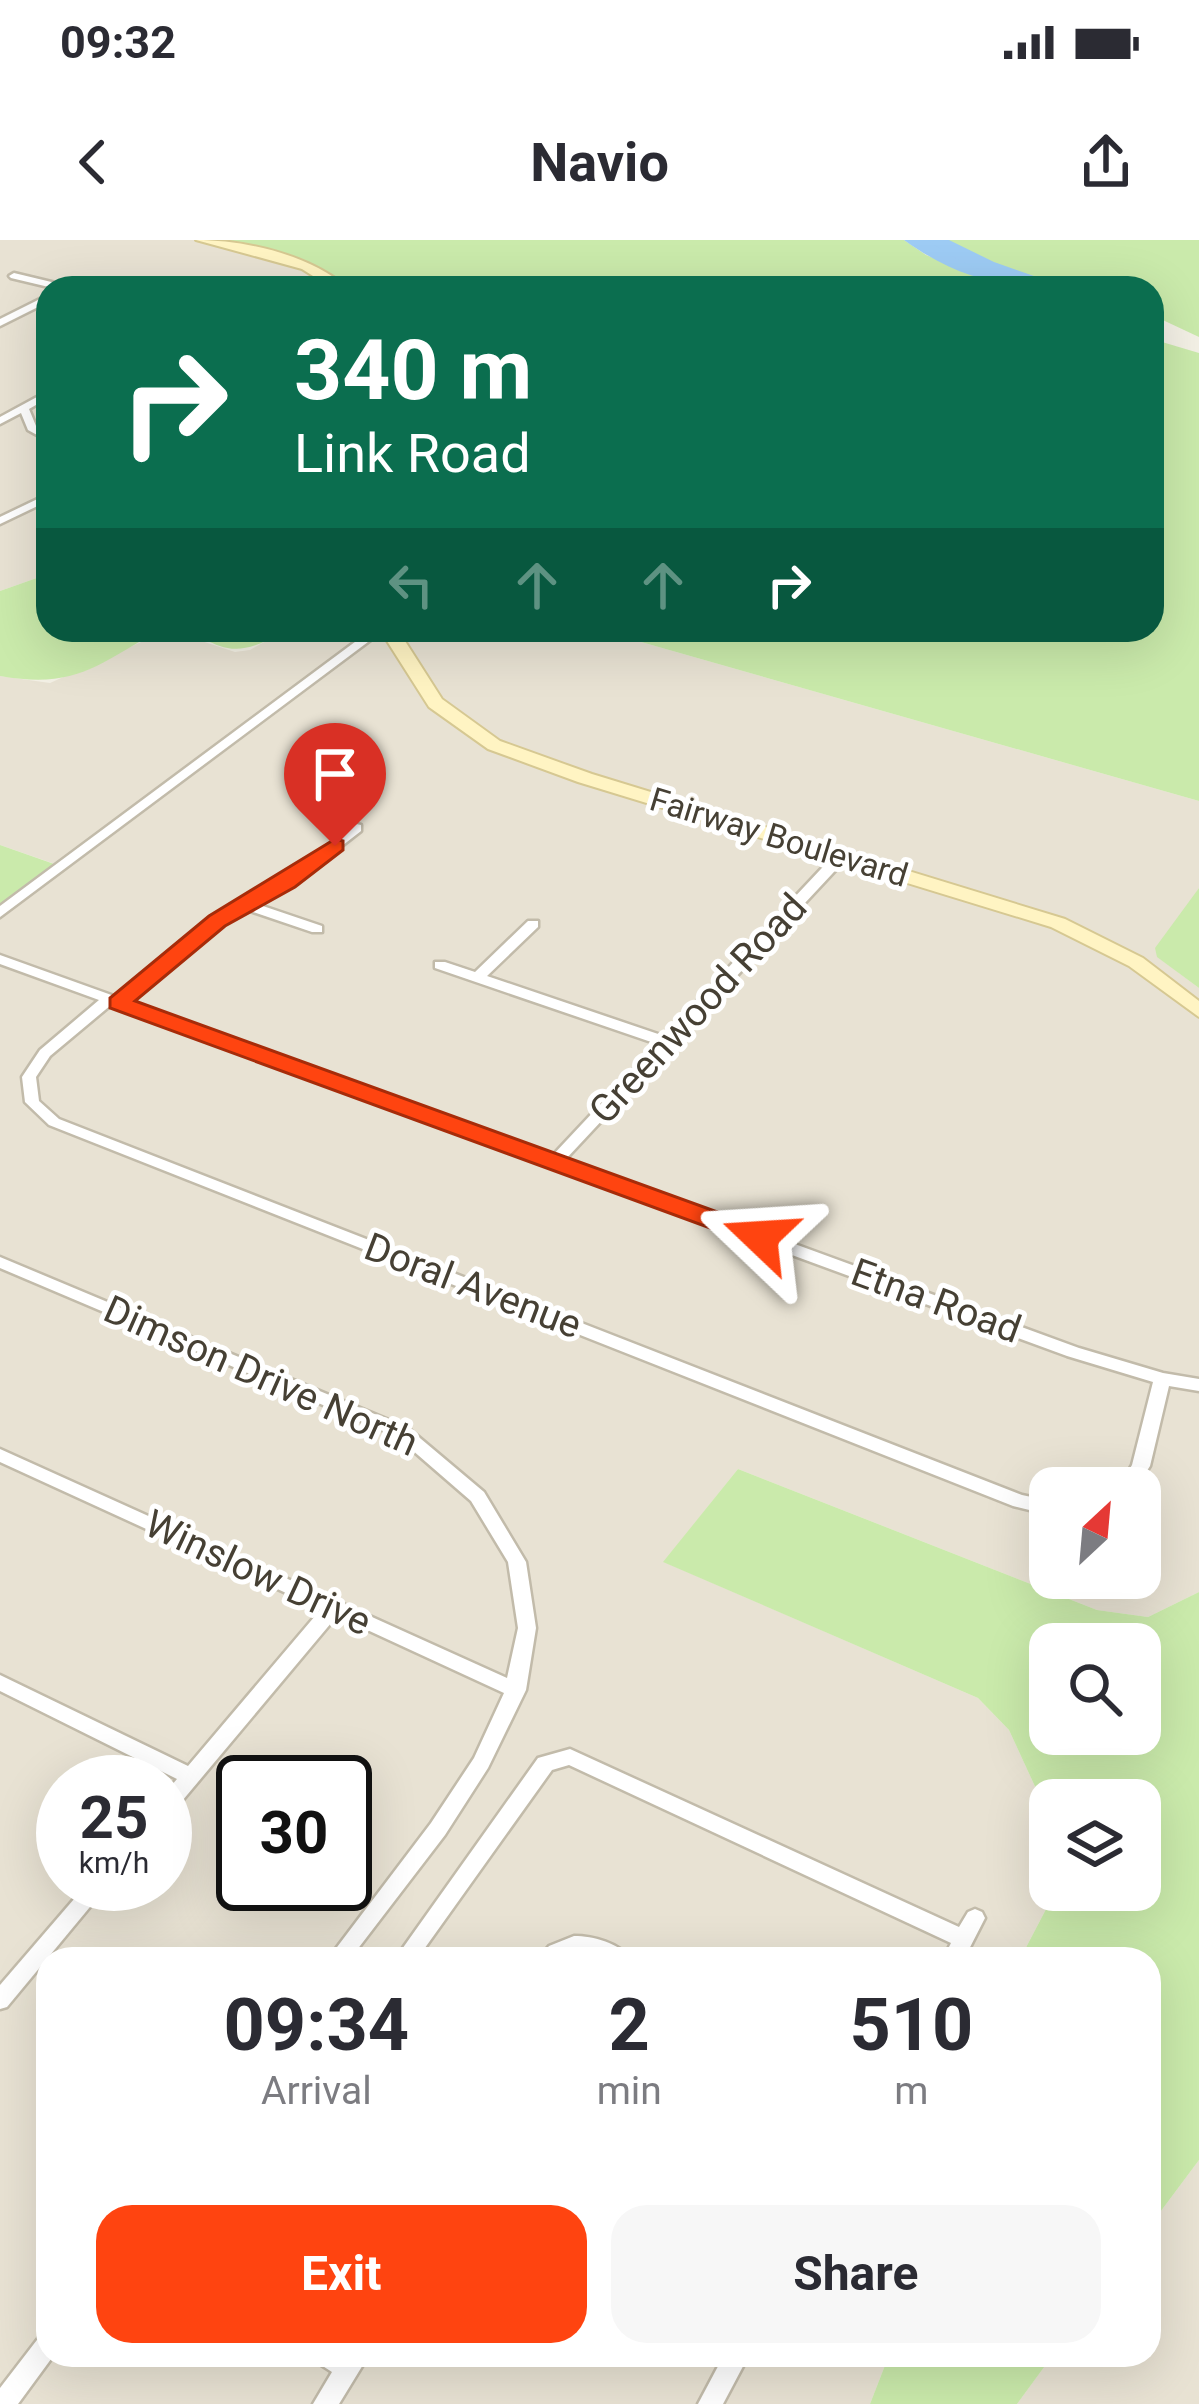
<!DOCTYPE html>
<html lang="en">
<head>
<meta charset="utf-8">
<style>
  body { margin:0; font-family:Roboto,sans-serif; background:#f7f7f7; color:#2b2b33; height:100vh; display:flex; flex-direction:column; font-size:45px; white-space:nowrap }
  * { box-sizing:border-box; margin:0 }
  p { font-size:39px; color:#7c7c81 }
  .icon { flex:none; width:66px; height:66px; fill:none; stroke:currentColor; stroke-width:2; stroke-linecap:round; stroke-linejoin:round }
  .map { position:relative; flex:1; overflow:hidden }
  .side { position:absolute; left:36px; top:1707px; width:1125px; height:420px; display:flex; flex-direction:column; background:#fff; border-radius:36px; box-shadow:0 12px 48px #0002 }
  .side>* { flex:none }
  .guide { position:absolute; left:36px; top:36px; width:1128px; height:366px; border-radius:36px; box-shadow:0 12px 48px #0002; background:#0b6e4f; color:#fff; overflow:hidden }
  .needle { width:78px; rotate:26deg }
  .tools { position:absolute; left:1029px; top:1227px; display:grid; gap:24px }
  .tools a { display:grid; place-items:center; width:132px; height:132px; border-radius:24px; background:#fff; box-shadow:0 12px 48px #0002; font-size:60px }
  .speed { position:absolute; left:36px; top:1515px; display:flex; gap:24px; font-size:60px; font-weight:700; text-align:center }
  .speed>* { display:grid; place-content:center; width:156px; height:156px; border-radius:50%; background:#fff; box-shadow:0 12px 48px #0002; line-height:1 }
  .speed small { font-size:30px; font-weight:400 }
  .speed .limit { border:6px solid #111; border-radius:18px; background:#fff; color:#111 }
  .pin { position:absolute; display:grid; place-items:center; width:102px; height:102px; color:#fff; margin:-123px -51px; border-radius:50% 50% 50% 0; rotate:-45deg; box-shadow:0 0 12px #0007 }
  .pin .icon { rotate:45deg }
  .me { position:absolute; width:132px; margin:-66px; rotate:290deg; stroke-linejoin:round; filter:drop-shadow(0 0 9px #0008) }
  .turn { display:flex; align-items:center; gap:42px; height:252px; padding:0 60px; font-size:54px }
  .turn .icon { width:156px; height:156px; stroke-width:2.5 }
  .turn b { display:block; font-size:84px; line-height:102px }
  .lanes { display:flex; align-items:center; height:114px; padding:0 60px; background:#0003; justify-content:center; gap:60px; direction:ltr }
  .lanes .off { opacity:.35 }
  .eta { display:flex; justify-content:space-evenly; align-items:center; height:204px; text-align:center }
  .eta b { font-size:72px; font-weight:700; line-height:84px }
  .button { display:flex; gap:24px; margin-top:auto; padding:24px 60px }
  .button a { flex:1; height:138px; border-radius:36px; background:#ff4410; color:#fff; font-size:48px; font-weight:700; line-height:138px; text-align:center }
  .button a+a { background:#f7f7f7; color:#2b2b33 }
  .status { display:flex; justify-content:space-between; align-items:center; height:84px; padding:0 60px; background:#fff; direction:ltr }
  .status svg { height:33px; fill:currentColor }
  header { display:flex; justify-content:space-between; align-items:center; height:156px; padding:0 60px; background:#fff; font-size:54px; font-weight:700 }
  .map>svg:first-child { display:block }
  .residential { fill:#e8e2d3; fill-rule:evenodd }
  .green { fill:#caeaab; fill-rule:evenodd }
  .water { fill:#9dcbf4 }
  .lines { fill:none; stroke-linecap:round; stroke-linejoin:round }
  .river { fill:#9dcbf4; fill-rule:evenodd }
  .street-casing { stroke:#c2bbaa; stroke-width:5 }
  .secondary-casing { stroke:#d6c892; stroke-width:4 }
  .street { fill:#fff; fill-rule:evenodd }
  .secondary { fill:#fff4c3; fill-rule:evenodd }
  .route { fill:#ff4410; stroke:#a62c0a; stroke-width:3 }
  .labels { text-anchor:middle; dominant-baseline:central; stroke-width:10; stroke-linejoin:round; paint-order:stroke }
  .far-street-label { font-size:33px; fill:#464034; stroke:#fff }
  .street-label { font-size:39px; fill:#464034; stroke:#fff }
</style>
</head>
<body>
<div class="status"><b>09:32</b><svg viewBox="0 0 49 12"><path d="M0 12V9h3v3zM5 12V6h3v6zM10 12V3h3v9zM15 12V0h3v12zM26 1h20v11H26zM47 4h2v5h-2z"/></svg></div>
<header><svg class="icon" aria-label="back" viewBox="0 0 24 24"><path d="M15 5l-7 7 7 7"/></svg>Navio<svg class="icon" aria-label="share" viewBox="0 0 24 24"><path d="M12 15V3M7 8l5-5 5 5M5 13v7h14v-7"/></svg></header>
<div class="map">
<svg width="1199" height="2164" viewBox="0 0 1199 2164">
  <rect width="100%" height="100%" fill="#f3f0e5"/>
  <!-- residential -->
  <g class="residential">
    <polygon points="0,0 211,0 312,24 347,48 48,48 48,334 0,351"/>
    <path d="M 168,390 L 235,412 L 250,410 L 285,390 L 599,390 L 1199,561 L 1199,648 L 1158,717 L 1199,748 L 1199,1352 L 1148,1377 L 1097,1370 L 738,1229 L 664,1322 L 978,1458 L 1009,1490 L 1050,1579 L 1050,1650 L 1056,1650 L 1020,1719 L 48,1719 L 48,2115 L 889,2115 L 870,2164 L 0,2164 L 0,667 L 55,624 L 0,605 L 0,436 L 50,443 ZM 1050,1248 L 1140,1248 L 1140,1338 L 1050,1338 ZM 63,1542 L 165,1542 L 165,1644 L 63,1644 ZM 243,1542 L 345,1542 L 345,1644 L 243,1644 Z"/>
    <polygon points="1199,1920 1199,2164 1017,2164 1053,2115 1149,2115 1149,1987"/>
  </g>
  <!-- green -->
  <g class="green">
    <polygon points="211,0 904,0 926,15 1010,48 347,48 312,24"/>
    <path d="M 941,0 L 1199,0 L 1199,97 L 1152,75 L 1152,48 C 1074,48 1006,49 941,0 Z"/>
    <polygon points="1152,99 1199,113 1199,561 599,390 1152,390"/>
    <path d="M 48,334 L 48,390 L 285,390 C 217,434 216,386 158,391 C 96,426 75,449 0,436 L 0,351 Z"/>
    <polygon points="0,605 57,625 0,667"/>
    <polygon points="1199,648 1199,748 1157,717 1155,708"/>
    <path d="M 738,1229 L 1097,1370 L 1148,1377 L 1199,1352 L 1199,1920 L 1149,1987 L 1149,1719 L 1020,1719 L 1056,1650 L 1140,1650 L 1140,1560 L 1050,1560 L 1050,1579 L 1009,1490 L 978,1458 L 663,1322 ZM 1140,1404 L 1140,1494 L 1050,1494 L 1050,1404 Z"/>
    <polygon points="889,2115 1053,2115 1017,2164 870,2164"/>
  </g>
  <!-- water -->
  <path class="water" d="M 904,0 L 941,0 L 972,23 L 1071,48 C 1004,48 960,40 904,0 Z"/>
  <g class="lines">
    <!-- river -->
    <path class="river" d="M 928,0 L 949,0 L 994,22 L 1068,48 C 1022,48 964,29 928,0 Z"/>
    <defs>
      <g id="street">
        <polygon points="14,33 68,46 70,48 53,48 11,38 9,36"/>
        <polygon points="48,55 48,62 0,86 0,79"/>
        <polygon points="48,151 48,158 29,169 36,186 48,194 48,201 28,190 21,173 0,184 0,177"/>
        <polygon points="48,254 48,261 0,284 0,277"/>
        <polygon points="371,390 384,390 0,677 0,666"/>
        <polygon points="356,584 361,585 361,591 292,645 257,664 322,686 322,692 312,692 247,670 222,684 129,761 552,916 657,804 435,728 435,722 445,722 475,732 528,681 538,681 538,687 487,736 664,796 836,613 846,613 846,619 565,920 1079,1108 1163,1133 1199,1139 1199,1151 1169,1146 1150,1226 1136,1248 1118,1248 1132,1225 1153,1142 1067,1116 111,765 50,816 36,837 39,861 59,879 1022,1255 1050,1261 1050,1275 1013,1266 49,885 25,862 22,837 40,810 99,760 0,724 0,715 117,757 212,678 282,639"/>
        <polygon points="0,1017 408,1188 484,1252 526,1322 536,1388 526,1450 488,1528 445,1595 350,1719 328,1719 431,1583 474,1518 504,1453 337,1376 172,1573 165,1575 165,1553 177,1539 0,1451 0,1435 188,1526 321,1369 0,1222 0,1209 507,1438 518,1388 508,1322 471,1261 396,1196 0,1028"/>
        <polygon points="570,1509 959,1687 968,1672 975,1669 982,1672 985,1678 964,1719 943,1719 951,1703 569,1525 552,1530 417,1719 395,1719 538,1518"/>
        <polygon points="87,1644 109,1644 7,1767 0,1769 0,1745"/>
        <path d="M 574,1696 C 593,1696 620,1703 630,1719 L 600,1719 L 583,1714 L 563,1719 L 538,1719 L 549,1706 Z"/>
        <polygon points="48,2093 48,2115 54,2115 18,2164 0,2164 0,2148 40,2096"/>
        <polygon points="314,2115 369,2115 339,2164 313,2164 332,2132 318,2123"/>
        <polygon points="724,2115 749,2115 723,2164 698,2164"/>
      </g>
      <g id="secondary">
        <path d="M 196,0 C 246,0 310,15 348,48 L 332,48 L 302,29 Z"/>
        <polygon points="380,390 398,390 442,459 500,501 592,534 1065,679 1143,718 1199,761 1199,777 1129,726 1051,687 578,542 488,509 429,467"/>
      </g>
    </defs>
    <!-- street casing -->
    <use href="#street" class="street-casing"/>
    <!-- secondary casing -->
    <use href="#secondary" class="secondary-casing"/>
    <!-- street -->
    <use href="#street" class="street"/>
    <!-- secondary -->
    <use href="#secondary" class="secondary"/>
  </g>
  <!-- route -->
  <polygon class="route" points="335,599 343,601 343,610 295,647 225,686 135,761 770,991 774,997 770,1003 751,1003 110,768 110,758 209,676"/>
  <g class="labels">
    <!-- far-street labels -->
    <g class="far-street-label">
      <text transform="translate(779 597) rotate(17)">Fairway Boulevard</text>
    </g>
    <!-- street labels -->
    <g class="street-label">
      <text transform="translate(698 769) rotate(-47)">Greenwood Road</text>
      <text transform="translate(473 1046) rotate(21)">Doral Avenue</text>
      <text transform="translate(936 1061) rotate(20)">Etna Road</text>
      <text transform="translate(261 1136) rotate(24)">Dimson Drive North</text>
      <text transform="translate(258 1333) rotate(25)">Winslow Drive</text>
    </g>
  </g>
</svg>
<div class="tools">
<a><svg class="needle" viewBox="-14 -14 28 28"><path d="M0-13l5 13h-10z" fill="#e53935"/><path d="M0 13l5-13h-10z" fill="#7c7c81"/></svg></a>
<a><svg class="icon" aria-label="search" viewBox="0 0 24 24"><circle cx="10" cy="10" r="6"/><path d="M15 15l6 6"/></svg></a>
<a><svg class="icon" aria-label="layers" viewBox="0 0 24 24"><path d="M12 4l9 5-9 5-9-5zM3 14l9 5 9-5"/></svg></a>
</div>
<div class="speed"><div>25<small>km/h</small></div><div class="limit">30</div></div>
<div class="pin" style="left:335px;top:606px;background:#d93025"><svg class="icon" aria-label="arrive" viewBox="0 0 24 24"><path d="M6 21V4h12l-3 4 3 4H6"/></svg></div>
<svg class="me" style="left:760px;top:997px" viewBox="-20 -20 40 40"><path d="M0-17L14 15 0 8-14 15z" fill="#ff4410" stroke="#fff" stroke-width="4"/></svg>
<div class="guide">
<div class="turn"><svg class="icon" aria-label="right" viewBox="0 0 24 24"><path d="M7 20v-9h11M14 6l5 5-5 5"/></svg><div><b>340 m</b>Link Road</div></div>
<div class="lanes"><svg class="icon off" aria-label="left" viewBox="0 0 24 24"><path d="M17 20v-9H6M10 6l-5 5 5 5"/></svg><svg class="icon off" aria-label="ahead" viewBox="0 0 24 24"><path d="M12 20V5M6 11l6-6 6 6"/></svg><svg class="icon off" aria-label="ahead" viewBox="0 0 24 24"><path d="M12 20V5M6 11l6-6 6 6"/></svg><svg class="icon" aria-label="right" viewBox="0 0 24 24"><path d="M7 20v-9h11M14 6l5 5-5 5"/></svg></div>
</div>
<section class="side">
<div class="eta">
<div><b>09:34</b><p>Arrival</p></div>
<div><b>2</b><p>min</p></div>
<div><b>510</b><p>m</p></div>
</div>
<div class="button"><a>Exit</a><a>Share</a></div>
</section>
</div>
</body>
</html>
